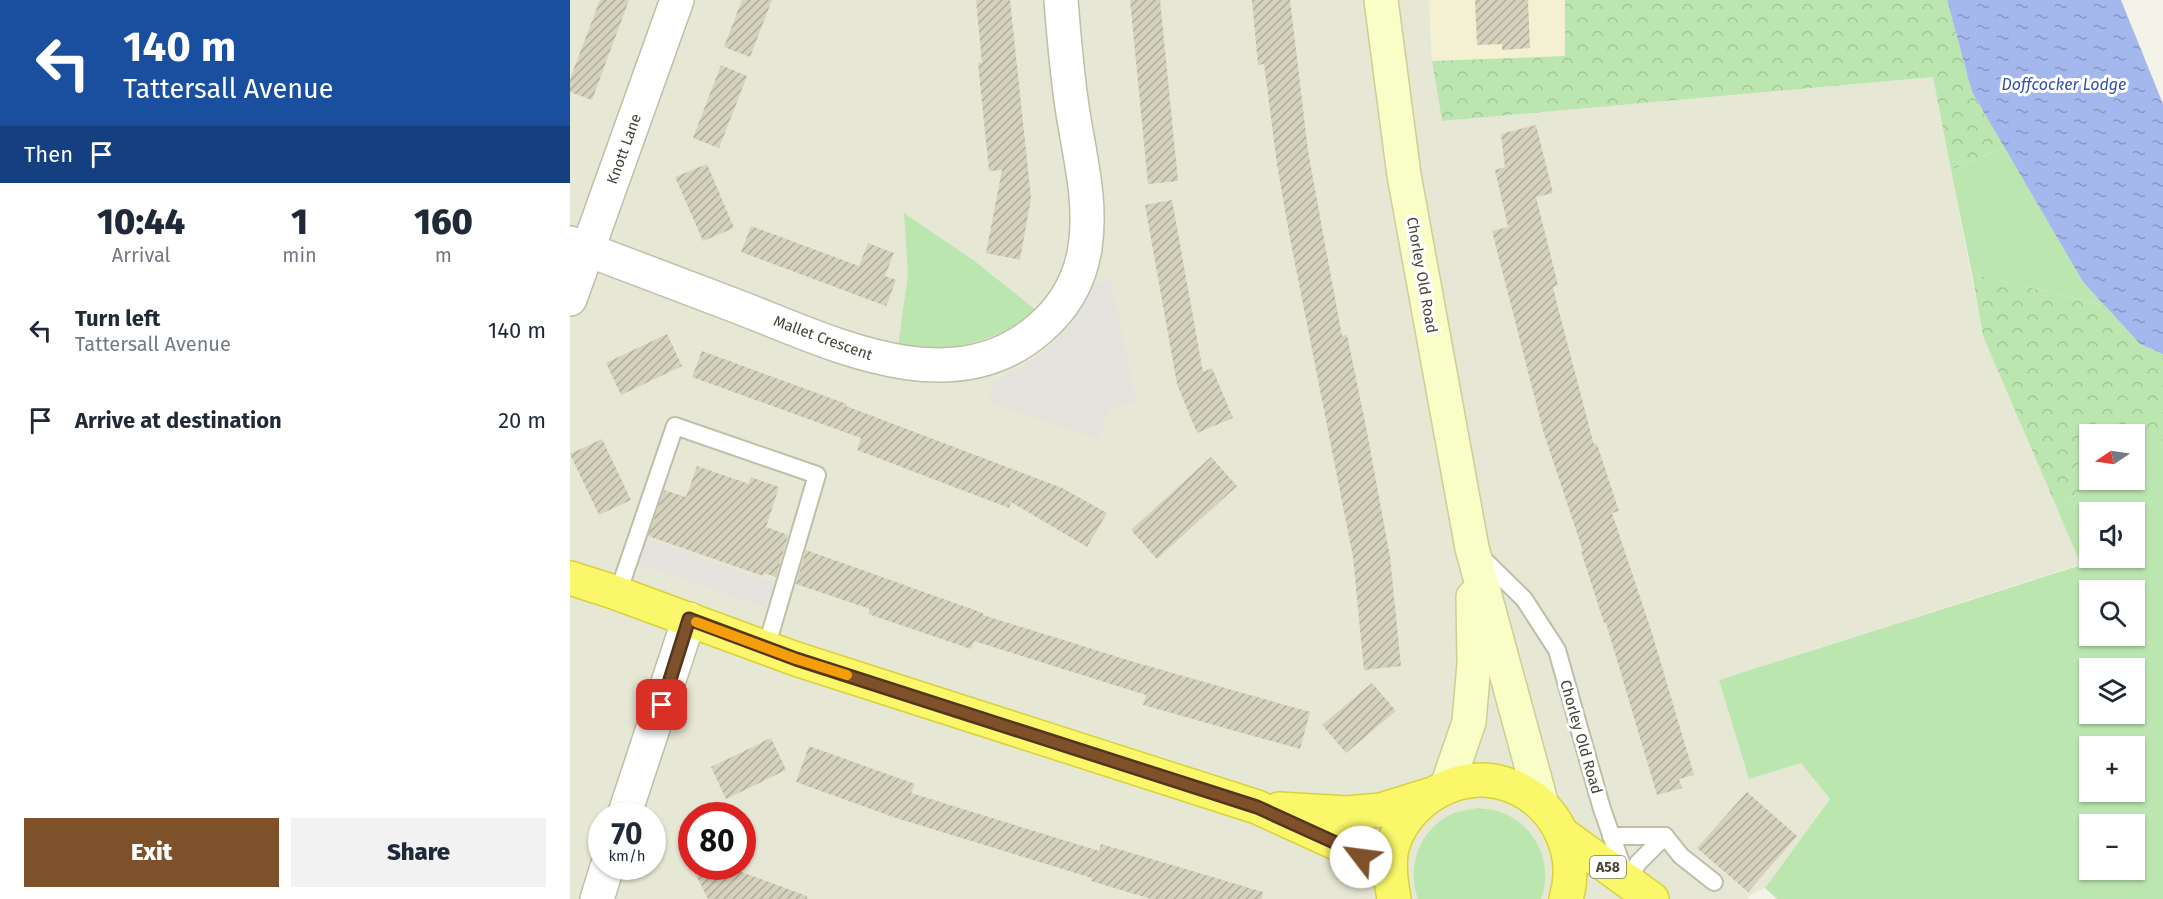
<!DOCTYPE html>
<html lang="en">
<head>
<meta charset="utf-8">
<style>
  body { margin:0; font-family:"Fira Sans",sans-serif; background:#f2f2f3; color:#1f2937; height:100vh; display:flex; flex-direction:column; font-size:22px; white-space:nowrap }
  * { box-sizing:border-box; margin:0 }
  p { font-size:20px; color:#747a83 }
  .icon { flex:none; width:33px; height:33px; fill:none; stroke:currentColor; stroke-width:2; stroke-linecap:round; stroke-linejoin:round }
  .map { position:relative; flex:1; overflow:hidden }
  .details { display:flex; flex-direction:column; background:#fff; width:570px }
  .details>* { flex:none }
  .top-card { background:#1a4fa0; color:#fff; overflow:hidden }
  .needle { width:39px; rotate:257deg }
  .tools { position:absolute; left:1509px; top:424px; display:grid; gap:12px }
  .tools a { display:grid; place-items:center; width:66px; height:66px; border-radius:0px; background:#fff; box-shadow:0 2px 4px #0004; font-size:30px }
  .speed { position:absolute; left:18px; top:802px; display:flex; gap:12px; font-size:30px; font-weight:700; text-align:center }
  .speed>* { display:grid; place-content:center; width:78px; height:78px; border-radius:50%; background:#fff; box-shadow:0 2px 4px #0004; line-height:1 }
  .speed small { font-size:15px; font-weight:400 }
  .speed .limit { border:9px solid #d22; background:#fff; color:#111 }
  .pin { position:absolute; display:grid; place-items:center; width:51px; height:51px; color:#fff; margin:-26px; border-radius:12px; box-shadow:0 3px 9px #0006 }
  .me { position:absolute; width:66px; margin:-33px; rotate:300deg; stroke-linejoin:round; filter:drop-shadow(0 0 4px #0008) }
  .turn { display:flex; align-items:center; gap:21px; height:126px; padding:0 24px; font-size:27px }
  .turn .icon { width:78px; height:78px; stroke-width:2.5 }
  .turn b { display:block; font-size:42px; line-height:51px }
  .then { display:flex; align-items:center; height:57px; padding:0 24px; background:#0003; gap:12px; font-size:22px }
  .eta { display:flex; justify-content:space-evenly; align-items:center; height:102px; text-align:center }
  .eta b { font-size:36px; font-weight:800; line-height:42px }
  .primary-button { display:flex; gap:12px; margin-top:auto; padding:12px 24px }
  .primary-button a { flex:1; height:69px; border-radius:0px; background:#7f512b; color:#fff; font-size:24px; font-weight:800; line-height:69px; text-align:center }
  .primary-button a+a { background:#f2f2f3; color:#1f2937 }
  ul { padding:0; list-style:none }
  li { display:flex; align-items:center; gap:18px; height:90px; padding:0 24px }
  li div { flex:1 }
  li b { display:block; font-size:22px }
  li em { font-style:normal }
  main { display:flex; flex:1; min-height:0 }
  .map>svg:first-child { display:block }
  .residential { fill:#e6e7d5; fill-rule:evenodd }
  .commercial { fill:#f4f1d2 }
  .grass { fill:#bce6b0; fill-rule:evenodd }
  .forest { fill:url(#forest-crowns) }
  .parking { fill:#e4e3de }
  .water { fill:url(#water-ripples) }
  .building { fill:url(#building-hatch) }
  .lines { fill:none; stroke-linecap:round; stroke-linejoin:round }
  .lane-casing { stroke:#bebea9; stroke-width:20 }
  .street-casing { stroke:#bebea9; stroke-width:36 }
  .secondary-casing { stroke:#cbcf95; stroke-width:36 }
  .highway-casing { stroke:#d9d23a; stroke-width:36 }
  .lane { stroke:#fff; stroke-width:16 }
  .street { stroke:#fff; stroke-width:33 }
  .secondary { stroke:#f9fdc6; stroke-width:33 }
  .highway { stroke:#faf86a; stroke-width:33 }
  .route-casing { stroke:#53351c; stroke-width:15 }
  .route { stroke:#7f512b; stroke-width:10 }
  .slow { stroke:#f59e0b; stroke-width:10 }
  .labels { text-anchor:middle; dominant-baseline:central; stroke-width:6; stroke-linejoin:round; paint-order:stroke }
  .shield { fill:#fff; stroke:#7e7c72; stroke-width:1.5 }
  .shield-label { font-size:14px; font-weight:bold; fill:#464436 }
  .street-label { font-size:15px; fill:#464436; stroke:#fff }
  .water-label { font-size:16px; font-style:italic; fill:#3252af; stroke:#fff }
</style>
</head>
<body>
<main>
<section class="details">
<div class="top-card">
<div class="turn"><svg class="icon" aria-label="left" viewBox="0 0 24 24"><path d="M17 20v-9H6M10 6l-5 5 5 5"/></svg><div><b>140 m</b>Tattersall Avenue</div></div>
<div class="then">Then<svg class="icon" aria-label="arrive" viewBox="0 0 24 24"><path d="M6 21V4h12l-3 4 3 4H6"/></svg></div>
</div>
<div class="eta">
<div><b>10:44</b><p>Arrival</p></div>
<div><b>1</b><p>min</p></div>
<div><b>160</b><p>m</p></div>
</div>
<ul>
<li><svg class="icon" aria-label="left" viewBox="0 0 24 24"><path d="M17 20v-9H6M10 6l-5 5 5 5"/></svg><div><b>Turn left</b><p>Tattersall Avenue</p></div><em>140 m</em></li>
<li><svg class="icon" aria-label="arrive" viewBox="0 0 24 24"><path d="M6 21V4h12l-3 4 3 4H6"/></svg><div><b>Arrive at destination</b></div><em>20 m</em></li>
</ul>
<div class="primary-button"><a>Exit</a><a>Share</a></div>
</section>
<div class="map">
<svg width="1593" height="899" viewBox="0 0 1593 899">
  <defs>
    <pattern id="forest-crowns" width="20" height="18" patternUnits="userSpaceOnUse" patternTransform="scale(1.5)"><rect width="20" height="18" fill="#bce6b0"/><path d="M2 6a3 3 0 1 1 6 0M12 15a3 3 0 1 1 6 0" fill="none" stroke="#a3c698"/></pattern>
    <pattern id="water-ripples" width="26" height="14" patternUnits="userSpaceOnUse" patternTransform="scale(1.5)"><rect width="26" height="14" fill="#a4b8ee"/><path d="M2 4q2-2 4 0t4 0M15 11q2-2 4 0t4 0" fill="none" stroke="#8797c2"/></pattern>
    <pattern id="building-hatch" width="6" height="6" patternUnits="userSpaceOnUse" patternTransform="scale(1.5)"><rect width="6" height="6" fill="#d4d2bc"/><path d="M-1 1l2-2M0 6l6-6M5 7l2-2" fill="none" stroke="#aeac9a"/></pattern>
  </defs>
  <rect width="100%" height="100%" fill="#f3f3e7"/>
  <!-- residential -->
  <path class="residential" d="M 0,0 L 859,0 L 862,61 L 872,121 L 1363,77 L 1413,336 L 1511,564 L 1149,680 L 1231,763 L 1260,799 L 1195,888 L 1180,895 L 1178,899 L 0,899 ZM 32,816 L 82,816 L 82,867 L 32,867 ZM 122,816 L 172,816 L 172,867 L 122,867 Z"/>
  <!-- commercial -->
  <polygon class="commercial" points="859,0 995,0 995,56 862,61"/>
  <!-- grass -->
  <g class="grass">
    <polygon points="1434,147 1513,282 1534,305 1402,274 1381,170"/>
    <path d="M 334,213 L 403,260 L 467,311 C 443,330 416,341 385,347 C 367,350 346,346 328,346 L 338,274 Z"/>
    <path d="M 1593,442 L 1593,899 L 1207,899 L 1195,888 L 1260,799 L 1231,763 L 1179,779 L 1149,680 L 1511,565 L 1486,506 L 1530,480 L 1564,480 L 1565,459 ZM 1520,513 L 1564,513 L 1564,558 L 1520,558 ZM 1520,591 L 1564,591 L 1564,636 L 1520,636 ZM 1520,669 L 1564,669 L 1564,714 L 1520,714 ZM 1520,747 L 1564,747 L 1564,792 L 1520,792 ZM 1520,825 L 1564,825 L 1564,870 L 1520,870 Z"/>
    <path d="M 907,808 C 914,809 923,809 930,812 C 966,824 984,864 971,899 L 848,899 C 836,865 850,828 884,813 C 891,811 899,810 907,808 Z"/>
  </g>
  <!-- forest -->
  <g class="forest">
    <polygon points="995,0 1377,0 1402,92 1434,147 1381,170 1363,77 872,121 862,61 995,56"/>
    <polygon points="1402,274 1534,305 1570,344 1593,354 1593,442 1565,459 1564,435 1520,435 1520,480 1530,480 1486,506 1413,336"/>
  </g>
  <!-- parking -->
  <g class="parking">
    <polygon points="541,280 566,402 540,407 529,439 417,402 424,382 461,361 484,343 500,326 510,307 518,285"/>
    <polygon points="74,538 204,583 196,608 65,563"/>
  </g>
  <!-- water -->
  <polygon class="water" points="1377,0 1551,0 1593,104 1593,354 1570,344 1513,282 1402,92"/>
  <!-- building -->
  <g class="building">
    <polygon points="30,0 59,0 22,100 0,92 0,79"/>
    <polygon points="172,0 202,0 180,57 154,47"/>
    <polygon points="406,0 440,0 461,198 450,260 416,253 432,170 419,171 408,63 412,63"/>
    <polygon points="560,0 590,0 608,181 578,184"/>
    <polygon points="682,0 720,0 738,151 752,228 772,336 777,335 797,432 820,557 831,666 794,670 783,557 719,233 707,164 694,64 688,65"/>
    <polygon points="905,0 958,0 960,48 932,50 932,44 907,45"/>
    <polygon points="151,65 177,76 149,148 123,138"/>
    <polygon points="966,125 983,193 966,197 988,285 983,287 987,304 1024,445 1027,444 1049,511 1042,513 1082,633 1124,775 1109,779 1112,788 1087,795 1036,623 1034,623 1011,551 1013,551 974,434 922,231 938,227 925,170 935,167 931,134"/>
    <polygon points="137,164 164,228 133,241 105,177"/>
    <polygon points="602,200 633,372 642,368 663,418 627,433 607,384 575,205"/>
    <polygon points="181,226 289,266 298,243 324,253 315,276 326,280 316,306 171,252"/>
    <polygon points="97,334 112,366 51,395 36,363"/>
    <polygon points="132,351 277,404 276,406 492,488 537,513 517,547 441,502 439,508 287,450 291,438 122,377"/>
    <polygon points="32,439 61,500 29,515 0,454"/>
    <polygon points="641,457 667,486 587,559 561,530"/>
    <polygon points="127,466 179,484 181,477 209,487 196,527 218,535 206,577 194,573 193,576 78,536 94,490 116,497"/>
    <polygon points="236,550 413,613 413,615 564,662 740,712 730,749 573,705 576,695 404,641 401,649 298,614 300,609 226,584"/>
    <polygon points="802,683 826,711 776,753 752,725"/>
    <polygon points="201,738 216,770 156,799 141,767"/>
    <polygon points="239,746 345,784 341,793 529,851 531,844 693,892 692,899 581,899 521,881 522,878 323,817 226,782"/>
    <polygon points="1177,792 1227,836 1178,892 1127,848"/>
    <polygon points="122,867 158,867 237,896 237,899 138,899"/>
  </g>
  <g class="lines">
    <defs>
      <g id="lane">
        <polyline points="909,555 954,599 987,650 1032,809 1055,874"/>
        <polyline points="48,593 105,426 247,475 196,648"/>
        <polyline points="1041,836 1095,836 1068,863 1057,881"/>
        <polyline points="1095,836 1111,856 1144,882"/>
      </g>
      <g id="street">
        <path d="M 0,243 C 55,264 110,285 166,306 C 258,341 381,406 469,329 C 494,308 510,280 515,248 C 522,202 510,158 503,113 C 497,76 494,38 491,0"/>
        <polyline points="0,299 107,0"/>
        <polyline points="54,816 119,619"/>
        <polyline points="27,899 37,867"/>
      </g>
      <g id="secondary">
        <polyline points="811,0 834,175 902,548 972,805"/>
        <polyline points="877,786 899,722 904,664 903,597"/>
      </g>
      <g id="highway">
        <polyline points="0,578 41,591 226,659 687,807 777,848 820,876"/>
        <polyline points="709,809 777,813 811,810 859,795"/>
        <polyline points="994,835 1082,899"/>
        <path d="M 824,899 C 821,883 819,869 821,853 C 830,806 882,771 929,782 C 982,795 1011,848 996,899"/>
      </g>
    </defs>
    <!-- lane casing -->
    <use href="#lane" class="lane-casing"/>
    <!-- street casing -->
    <use href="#street" class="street-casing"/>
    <!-- secondary casing -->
    <use href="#secondary" class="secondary-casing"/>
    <!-- highway casing -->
    <use href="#highway" class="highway-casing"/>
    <!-- lane -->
    <use href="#lane" class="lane"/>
    <!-- street -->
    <use href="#street" class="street"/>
    <!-- secondary -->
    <use href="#secondary" class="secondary"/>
    <!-- highway -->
    <use href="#highway" class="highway"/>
  </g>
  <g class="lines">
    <defs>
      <polyline id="route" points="92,705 119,619 226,659 687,807 777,848 791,857"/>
    </defs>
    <!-- route casing -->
    <use href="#route" class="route-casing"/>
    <!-- route -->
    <use href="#route" class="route"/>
    <!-- slow -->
    <polyline class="slow" points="126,622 226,659 277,675"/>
  </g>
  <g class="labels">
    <!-- shield labels -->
    <rect class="shield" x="1020" y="856" width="36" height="22" rx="4.5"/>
    <g class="shield-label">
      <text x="1038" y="867">A58</text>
    </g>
    <!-- street labels -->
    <g class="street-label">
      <text transform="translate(54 149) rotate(-70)">Knott Lane</text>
      <text transform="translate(852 275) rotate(80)">Chorley Old Road</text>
      <text transform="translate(253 338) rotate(20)">Mallet Crescent</text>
      <text transform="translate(1011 737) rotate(74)">Chorley Old Road</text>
    </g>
    <!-- water labels -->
    <g class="water-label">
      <text x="1494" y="84">Doffcocker Lodge</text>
    </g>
  </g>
</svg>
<div class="tools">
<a><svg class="needle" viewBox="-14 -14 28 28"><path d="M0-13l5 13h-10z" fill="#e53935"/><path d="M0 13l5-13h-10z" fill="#747a83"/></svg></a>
<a><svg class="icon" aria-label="sound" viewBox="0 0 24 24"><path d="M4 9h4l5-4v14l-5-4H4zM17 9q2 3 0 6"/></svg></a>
<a><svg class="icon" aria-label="search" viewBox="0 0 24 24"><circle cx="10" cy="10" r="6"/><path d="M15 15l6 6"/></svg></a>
<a><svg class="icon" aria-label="layers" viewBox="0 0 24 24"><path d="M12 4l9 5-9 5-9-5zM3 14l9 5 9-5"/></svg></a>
<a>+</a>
<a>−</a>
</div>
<div class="speed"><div>70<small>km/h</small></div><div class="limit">80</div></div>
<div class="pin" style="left:92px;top:705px;background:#d93025"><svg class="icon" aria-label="arrive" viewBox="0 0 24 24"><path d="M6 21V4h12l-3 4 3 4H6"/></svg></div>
<svg class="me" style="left:791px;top:857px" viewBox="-20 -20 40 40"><circle r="19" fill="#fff"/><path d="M0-13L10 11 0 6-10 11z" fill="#7f512b"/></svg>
</div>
</main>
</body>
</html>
